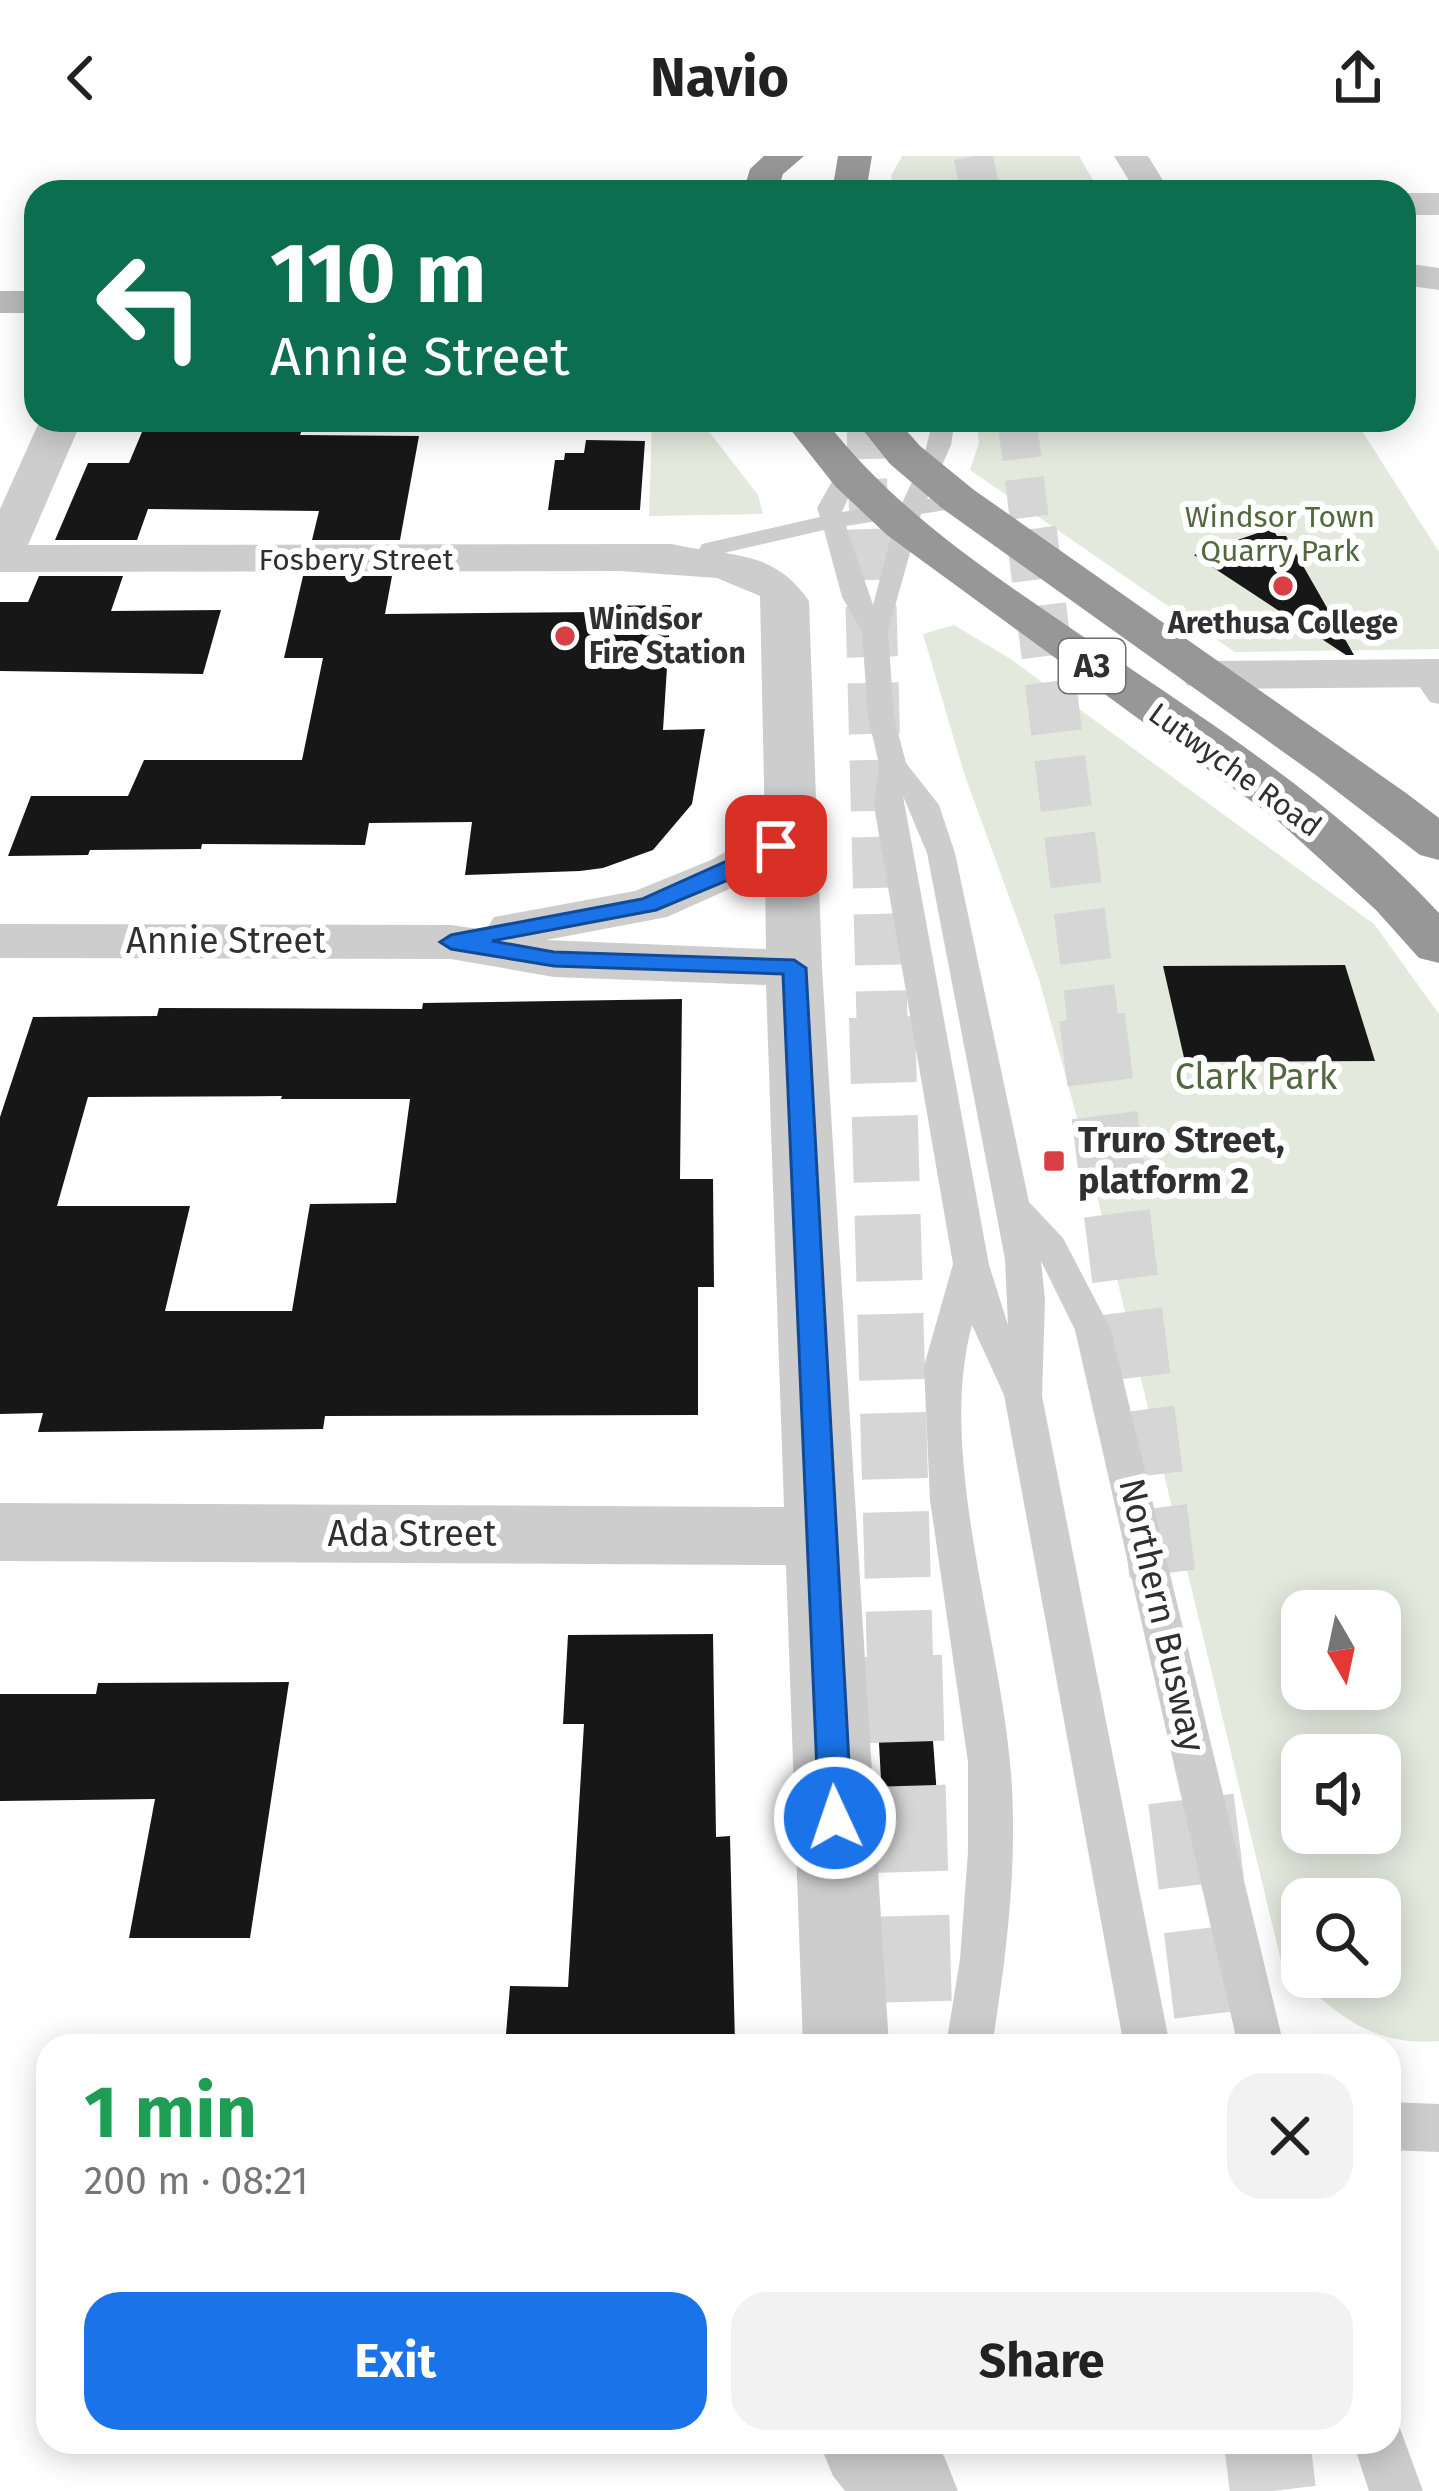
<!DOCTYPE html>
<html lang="en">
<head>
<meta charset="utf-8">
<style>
  body { margin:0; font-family:"Fira Sans",sans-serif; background:#f2f2f2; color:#222; height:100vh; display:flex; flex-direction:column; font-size:45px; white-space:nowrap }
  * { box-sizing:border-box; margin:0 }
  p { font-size:39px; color:#767676 }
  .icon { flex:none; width:66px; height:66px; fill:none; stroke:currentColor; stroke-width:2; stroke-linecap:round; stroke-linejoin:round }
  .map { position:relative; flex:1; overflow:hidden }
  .drawer { position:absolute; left:36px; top:1878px; width:1365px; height:420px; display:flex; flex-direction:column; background:#fff; border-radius:36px; box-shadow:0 6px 30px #0003 }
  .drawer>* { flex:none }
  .guide { position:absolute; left:24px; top:24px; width:1392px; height:252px; border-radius:36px; box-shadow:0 6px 30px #0003; background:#0b6e4f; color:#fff; overflow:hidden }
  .needle { width:78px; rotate:171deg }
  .controls { position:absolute; left:1281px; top:1434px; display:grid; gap:24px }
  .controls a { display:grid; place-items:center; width:120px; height:120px; border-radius:24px; background:#fff; box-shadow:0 6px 30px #0003; font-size:60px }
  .pin { position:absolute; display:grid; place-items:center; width:102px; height:102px; color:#fff; margin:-51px; border-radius:24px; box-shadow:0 6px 18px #0006 }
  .me { position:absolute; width:132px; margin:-66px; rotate:357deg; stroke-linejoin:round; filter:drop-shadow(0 0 9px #0008) }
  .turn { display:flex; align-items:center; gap:42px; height:252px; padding:0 48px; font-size:54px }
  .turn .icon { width:156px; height:156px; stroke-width:2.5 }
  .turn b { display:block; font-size:84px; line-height:102px }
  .round { display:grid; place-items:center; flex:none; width:126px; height:126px; border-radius:36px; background:#f2f2f2 }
  .overview { display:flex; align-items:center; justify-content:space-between; height:204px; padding:0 48px }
  h1 { font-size:72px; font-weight:700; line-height:90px; color:#1e9e55 }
  .cta { display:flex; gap:24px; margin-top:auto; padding:24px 48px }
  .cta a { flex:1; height:138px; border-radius:36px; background:#1a73e8; color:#fff; font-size:48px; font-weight:700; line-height:138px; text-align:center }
  .cta a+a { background:#f2f2f2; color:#222 }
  header { display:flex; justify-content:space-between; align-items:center; height:156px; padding:0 48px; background:#fff; font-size:54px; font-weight:700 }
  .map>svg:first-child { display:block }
  .green { fill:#e3e9dd; fill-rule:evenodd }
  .building { fill:#171717; fill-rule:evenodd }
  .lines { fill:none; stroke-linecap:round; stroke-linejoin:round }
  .highway-tunnel-far3 { stroke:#d6d6d6; stroke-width:39; stroke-dasharray:39 20; stroke-linecap:butt }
  .highway-tunnel-far2 { stroke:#d6d6d6; stroke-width:51; stroke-dasharray:51 26; stroke-linecap:butt }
  .highway-tunnel-far1 { stroke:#d6d6d6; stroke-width:66; stroke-dasharray:66 33; stroke-linecap:butt }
  .highway-tunnel { stroke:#d6d6d6; stroke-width:86; stroke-dasharray:86 44; stroke-linecap:butt }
  .lane { fill:#cdcdcd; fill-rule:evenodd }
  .street { fill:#cdcdcd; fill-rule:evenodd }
  .secondary { fill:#bababa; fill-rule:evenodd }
  .highway { fill:#979797; fill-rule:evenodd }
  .route { fill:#1a73e8; stroke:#114b97; stroke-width:3 }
  .poi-dot { fill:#d94046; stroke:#fff; stroke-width:4.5 }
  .labels { text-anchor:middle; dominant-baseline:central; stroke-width:12; stroke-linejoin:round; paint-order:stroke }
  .far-park-label { font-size:30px; fill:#526940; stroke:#fff }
  .far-street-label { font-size:30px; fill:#303030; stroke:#fff }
  .far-poi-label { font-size:30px; font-weight:bold; fill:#303030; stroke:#fff; text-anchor:start }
  .shield { fill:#fff; stroke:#6e6e6e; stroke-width:3 }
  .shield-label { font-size:33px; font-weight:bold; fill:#303030 }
  .street-label { font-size:36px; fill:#303030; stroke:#fff }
  .park-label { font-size:36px; fill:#526940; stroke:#fff }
  .poi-label { font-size:36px; font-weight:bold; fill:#303030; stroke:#fff; text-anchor:start }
</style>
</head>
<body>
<header><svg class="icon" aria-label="back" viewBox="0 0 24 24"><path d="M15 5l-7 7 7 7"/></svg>Navio<svg class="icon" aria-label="share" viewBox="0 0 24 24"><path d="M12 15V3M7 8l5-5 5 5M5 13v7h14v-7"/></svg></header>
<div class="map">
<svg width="1439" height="2335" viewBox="0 0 1439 2335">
  <rect width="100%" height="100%" fill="#fff"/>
  <!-- green -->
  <g class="green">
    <polygon points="902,0 1079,0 1100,36 896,36 891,20"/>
    <polygon points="652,264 700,264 758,339 763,358 649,360"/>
    <polygon points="977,264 1355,264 1439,396 1439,493 1235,496 970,314 979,287"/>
    <path d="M 954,469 L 1009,502 L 1374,768 L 1439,858 L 1439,1885 C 1365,1891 1334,1853 1282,1809 L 1087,998 L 1039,823 L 964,617 L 923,478 ZM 1302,1455 L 1380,1455 L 1380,1533 L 1302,1533 ZM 1302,1599 L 1380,1599 L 1380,1677 L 1302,1677 ZM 1302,1743 L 1380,1743 L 1380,1821 L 1302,1821 Z"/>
  </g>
  <!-- building -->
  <g class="building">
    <polygon points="147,264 305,266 300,279 419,280 400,384 312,384 319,355 148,353 137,384 55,384 88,307 129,307"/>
    <polygon points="586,284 645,285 640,354 548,354 555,304 564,304 565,297 584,297"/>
    <polygon points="1272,372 1277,380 1286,380 1354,499 1346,499 1194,399"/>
    <polygon points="39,420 123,420 111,455 221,454 203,518 0,515 0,446 28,446"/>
    <polygon points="303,420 392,420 385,458 601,456 601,450 671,449 663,574 705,573 692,648 653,694 603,712 580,715 465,719 472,666 369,667 365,689 202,688 201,693 90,694 88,699 8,700 31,640 128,640 144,604 302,604 323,502 284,502"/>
    <polygon points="1345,809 1375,905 1185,906 1163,810"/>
    <path d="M 682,843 L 680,1023 L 713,1023 L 714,1131 L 698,1131 L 698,1259 L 325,1260 L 323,1273 L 38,1276 L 43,1257 L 0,1258 L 0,961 L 33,861 L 157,860 L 159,852 L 422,853 L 423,847 ZM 282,940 L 281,943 L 410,943 L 396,1047 L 310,1048 L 292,1155 L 165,1155 L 190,1050 L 57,1050 L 88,941 Z"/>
    <polygon points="713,1478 716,1681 730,1680 735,1889 505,1890 510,1830 568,1831 584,1568 563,1568 568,1479"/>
    <polygon points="875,1514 928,1514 941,1696 885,1697"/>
    <polygon points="289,1526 250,1782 129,1782 155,1643 0,1645 0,1538 96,1538 98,1527"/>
  </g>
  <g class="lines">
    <!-- highway-tunnel-far3 -->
    <g class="highway-tunnel-far3">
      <polyline points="973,0 981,36"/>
      <polyline points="866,264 869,376"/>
      <polyline points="1017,264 1031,376"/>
    </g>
    <!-- highway-tunnel-far2 -->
    <g class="highway-tunnel-far2">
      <polyline points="869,373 882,864"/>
      <polyline points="1031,373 1093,864"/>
    </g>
    <!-- highway-tunnel-far1 -->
    <g class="highway-tunnel-far1">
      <polyline points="882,861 900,1503"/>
      <polyline points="1092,861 1165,1439"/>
    </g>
    <!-- highway-tunnel -->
    <g class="highway-tunnel">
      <polyline points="899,1500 910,1890"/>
      <polyline points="1191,1643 1221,1890"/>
      <polyline points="1267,2286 1273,2335"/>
    </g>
    <!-- lane -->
    <g class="lane">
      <path d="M 933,264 L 955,264 L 951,289 L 927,343 L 962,338 L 974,345 L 970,350 L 921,358 L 888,475 L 894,561 L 906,607 L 939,649 L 955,697 L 1029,1046 L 1063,1082 L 1111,1174 L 1284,1890 L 1238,1890 L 1075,1174 L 1041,1105 L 1045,1144 L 1042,1240 L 1170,1890 L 1124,1890 L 1004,1239 L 972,1169 C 937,1296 998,1473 1010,1606 C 1019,1700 1007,1797 992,1890 L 946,1890 L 960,1803 L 968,1696 L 968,1606 L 930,1344 L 924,1210 L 953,1108 L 874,650 L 879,608 L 868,561 L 862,475 L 842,441 L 824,374 L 711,400 L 699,393 L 702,388 L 820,361 L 817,352 L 839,313 L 847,311 L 859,318 L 842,356 L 902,347 L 924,300 ZM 896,362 L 873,449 L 846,370 ZM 903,640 L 927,697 L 1005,1103 L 1008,1169 L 989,1109 Z"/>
      <polygon points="1423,509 1432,511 1439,521 1439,548 1430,546 1410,517"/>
      <polygon points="1389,1946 1439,1948 1439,1996 1389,1994"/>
      <polygon points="1389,2264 1398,2267 1423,2335 1369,2335 1353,2286 1389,2286"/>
    </g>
    <!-- street -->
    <g class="street">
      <polygon points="1114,0 1148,0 1170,36 1136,36"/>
      <rect x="1404" y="37" width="35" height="22"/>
      <polygon points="1404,107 1439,112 1439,134 1404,129"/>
      <path d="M 40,264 L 82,264 L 28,389 L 672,388 C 729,402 772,391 809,445 L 822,812 L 889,1890 L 803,1890 L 786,1409 L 0,1405 L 0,1347 L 784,1351 L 766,829 L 554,821 L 451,803 L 0,802 L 0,768 L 451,769 L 486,774 L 494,761 L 635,735 L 711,704 L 765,674 L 760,440 L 717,422 L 620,415 L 0,416 L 0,353 ZM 765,717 L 766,793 L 546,784 L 667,761 Z"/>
      <polygon points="1439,503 1439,531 1204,533 1187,529 1180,519 1187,509 1204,505"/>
      <polygon points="819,2286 931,2286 944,2300 958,2335 845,2335 833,2320"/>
    </g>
    <!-- secondary -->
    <rect class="secondary" x="0" y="135" width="36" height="22"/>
    <!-- highway -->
    <g class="highway">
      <polygon points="764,0 804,0 783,18 777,36 743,36 750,13"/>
      <polygon points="838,0 872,0 866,36 832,36"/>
      <path d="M 783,264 L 825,264 C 891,350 981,411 1069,471 C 1198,559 1332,642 1439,757 L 1439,807 L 1419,802 L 1376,754 L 1277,664 L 887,379 L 835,330 Z"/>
      <polygon points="855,264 897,264 920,290 974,334 1406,637 1439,662 1439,704 1420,699 1317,620 943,353 890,308"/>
    </g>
  </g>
  <!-- route -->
  <polygon class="route" points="776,683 787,690 784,694 738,720 656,754 492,785 554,796 794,804 806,812 852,1662 847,1672 835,1677 824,1672 819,1662 783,818 554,810 451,793 440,786 451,779 642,743"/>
  <!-- markers -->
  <g class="poi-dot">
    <circle cx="1283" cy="430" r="12"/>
    <circle cx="565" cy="480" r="12"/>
    <rect x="1042" y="993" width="24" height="24" rx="6"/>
  </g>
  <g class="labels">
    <!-- far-park labels -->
    <g class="far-park-label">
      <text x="1280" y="361">Windsor Town<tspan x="1280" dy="34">Quarry Park</tspan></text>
    </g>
    <!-- far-street labels -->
    <g class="far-street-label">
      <text x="356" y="404">Fosbery Street</text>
      <text transform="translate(1235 614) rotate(36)">Lutwyche Road</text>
    </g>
    <!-- far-poi labels -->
    <g class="far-poi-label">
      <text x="589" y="463">Windsor<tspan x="589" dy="34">Fire Station</tspan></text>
      <text x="1283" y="467" text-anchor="middle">Arethusa College</text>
    </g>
    <!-- shield labels -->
    <rect class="shield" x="1059" y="483" width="66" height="54" rx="9"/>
    <g class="shield-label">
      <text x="1092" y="510">A3</text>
    </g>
    <!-- street labels -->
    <g class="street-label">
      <text x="226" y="785">Annie Street</text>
      <text x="412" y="1378">Ada Street</text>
      <text transform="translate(1162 1459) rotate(77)">Northern Busway</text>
    </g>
    <!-- park labels -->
    <g class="park-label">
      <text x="1256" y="921">Clark Park</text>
    </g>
    <!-- poi labels -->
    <g class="poi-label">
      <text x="1078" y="984">Truro Street,<tspan x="1078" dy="41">platform 2</tspan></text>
    </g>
  </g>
</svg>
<div class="controls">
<a><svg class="needle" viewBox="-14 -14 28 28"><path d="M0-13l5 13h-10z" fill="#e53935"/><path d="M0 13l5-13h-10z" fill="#767676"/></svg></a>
<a><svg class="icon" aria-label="sound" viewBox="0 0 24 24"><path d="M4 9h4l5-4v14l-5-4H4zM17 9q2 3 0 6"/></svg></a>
<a><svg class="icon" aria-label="search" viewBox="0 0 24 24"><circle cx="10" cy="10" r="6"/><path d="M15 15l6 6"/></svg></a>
</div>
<div class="pin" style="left:776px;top:690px;background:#d93025"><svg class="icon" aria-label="arrive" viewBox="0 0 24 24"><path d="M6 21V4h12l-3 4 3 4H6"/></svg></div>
<svg class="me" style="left:835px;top:1662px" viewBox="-20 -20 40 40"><circle r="17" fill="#1a73e8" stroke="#fff" stroke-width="3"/><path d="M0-11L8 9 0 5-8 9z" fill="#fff"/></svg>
<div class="guide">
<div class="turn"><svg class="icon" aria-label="left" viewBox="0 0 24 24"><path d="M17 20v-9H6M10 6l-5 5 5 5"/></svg><div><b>110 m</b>Annie Street</div></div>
</div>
<section class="drawer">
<div class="overview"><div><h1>1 min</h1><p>200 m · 08:21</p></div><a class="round"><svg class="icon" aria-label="close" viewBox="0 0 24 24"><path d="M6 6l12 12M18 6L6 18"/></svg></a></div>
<div class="cta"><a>Exit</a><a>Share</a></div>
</section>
</div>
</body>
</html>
